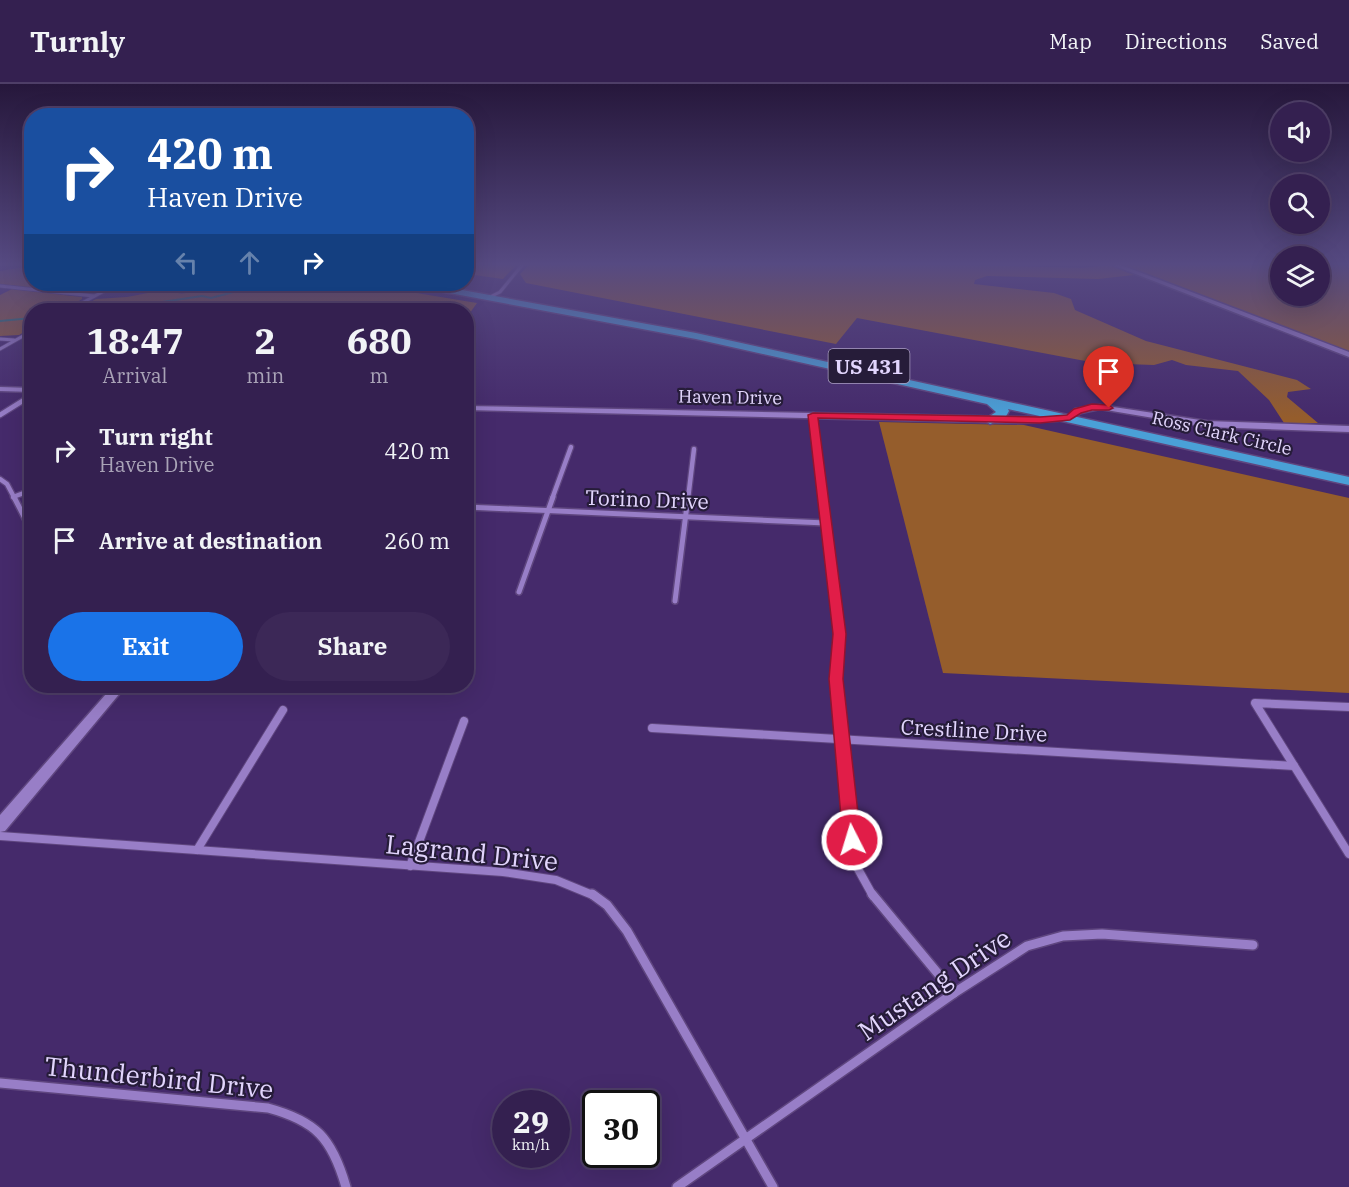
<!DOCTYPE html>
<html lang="en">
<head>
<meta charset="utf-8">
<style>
  body { margin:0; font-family:"IBM Plex Serif",serif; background:#3c2857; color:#f1f3f6; height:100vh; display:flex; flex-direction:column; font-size:22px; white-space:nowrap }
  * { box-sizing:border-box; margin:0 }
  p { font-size:20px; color:#a9a3b7 }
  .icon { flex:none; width:33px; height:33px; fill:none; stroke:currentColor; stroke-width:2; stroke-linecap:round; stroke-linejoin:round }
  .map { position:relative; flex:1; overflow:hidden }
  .details { position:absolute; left:24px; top:219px; width:450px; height:390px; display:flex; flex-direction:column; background:#342050; border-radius:24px; box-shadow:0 6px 24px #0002,0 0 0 2px #4e3e67 }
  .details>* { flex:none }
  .guide { position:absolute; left:24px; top:24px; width:450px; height:183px; border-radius:24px; box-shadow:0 6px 24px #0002,0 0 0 2px #4e3e67; background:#1a4fa0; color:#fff; overflow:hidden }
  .tools { position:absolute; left:1270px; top:18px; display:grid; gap:12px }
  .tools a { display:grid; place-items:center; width:60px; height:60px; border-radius:50%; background:#342050; box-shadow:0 6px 24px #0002,0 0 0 2px #4e3e67; font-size:30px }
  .speed { position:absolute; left:492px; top:1006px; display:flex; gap:12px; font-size:30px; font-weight:700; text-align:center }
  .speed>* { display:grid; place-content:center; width:78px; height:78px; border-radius:50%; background:#342050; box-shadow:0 6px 24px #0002,0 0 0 2px #4e3e67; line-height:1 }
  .speed small { font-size:15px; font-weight:400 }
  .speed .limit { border:3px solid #111; border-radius:9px; background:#fff; color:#111 }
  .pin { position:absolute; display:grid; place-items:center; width:51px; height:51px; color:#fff; margin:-62px -26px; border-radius:50% 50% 50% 0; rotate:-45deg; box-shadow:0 0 6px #0007 }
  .pin .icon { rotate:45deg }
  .me { position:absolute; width:66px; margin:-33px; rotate:355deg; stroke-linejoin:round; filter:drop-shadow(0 0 4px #0008) }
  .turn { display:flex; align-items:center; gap:21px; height:126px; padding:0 24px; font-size:27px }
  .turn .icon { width:78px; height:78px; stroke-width:2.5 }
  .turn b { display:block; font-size:42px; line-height:51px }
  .lanes { display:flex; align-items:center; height:57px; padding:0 24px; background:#0003; justify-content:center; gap:30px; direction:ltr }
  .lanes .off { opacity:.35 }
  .eta { display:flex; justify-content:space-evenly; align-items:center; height:102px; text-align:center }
  .eta b { font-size:36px; font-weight:700; line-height:42px }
  .button { display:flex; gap:12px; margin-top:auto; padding:12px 24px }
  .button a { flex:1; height:69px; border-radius:36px; background:#1a73e8; color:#fff; font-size:24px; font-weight:700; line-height:69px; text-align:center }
  .button a+a { background:#3c2857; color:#f1f3f6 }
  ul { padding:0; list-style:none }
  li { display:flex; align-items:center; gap:18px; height:90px; padding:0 24px }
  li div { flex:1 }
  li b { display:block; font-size:22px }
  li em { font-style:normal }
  header { display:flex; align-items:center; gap:36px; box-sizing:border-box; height:84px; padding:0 30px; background:#342050; border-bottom:2px solid #4e3e67 }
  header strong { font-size:28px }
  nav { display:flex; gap:33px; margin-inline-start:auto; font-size:21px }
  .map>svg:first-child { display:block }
  .forest { fill:#955d2c }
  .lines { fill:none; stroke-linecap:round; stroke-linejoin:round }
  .stream { stroke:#2a7769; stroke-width:2 }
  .street-far4-casing { stroke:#5f467f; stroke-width:4.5 }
  .street-far3-casing { stroke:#5f467f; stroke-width:7 }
  .street-far2-casing { stroke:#5f467f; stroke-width:8 }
  .street-far1-casing { stroke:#5f467f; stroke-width:10 }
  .street-casing { stroke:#5f467f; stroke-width:12 }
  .secondary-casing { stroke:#5f467f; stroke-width:3 }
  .highway-casing { stroke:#5f467f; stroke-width:3 }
  .street-far4 { stroke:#987ec7; stroke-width:3 }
  .street-far3 { stroke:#987ec7; stroke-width:4.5 }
  .street-far2 { stroke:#987ec7; stroke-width:5 }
  .street-far1 { stroke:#987ec7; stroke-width:8 }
  .street { stroke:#987ec7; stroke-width:9 }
  .secondary { fill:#987ec7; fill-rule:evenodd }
  .highway { fill:#4aa0d7; fill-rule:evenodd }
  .route { fill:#e11d48; stroke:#92132f; stroke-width:1.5 }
  .labels { text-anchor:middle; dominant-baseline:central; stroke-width:4.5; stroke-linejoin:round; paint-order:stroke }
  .far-street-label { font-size:18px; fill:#e2d5fd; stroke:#261c39 }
  .shield { fill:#261c39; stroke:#aa9ec2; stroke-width:1.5 }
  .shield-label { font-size:20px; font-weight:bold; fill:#e2d5fd }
  .street-label { font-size:21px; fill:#e2d5fd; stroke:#261c39 }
  .near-street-label { font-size:26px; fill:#e2d5fd; stroke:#261c39 }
</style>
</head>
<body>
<header>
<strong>Turnly</strong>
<nav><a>Map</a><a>Directions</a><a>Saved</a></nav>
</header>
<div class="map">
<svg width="1349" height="1103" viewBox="0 0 1349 1103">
  <rect width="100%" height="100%" fill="#452a6b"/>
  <!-- forest -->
  <g class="forest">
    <polygon points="467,180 517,180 503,195 467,190"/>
    <polygon points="530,180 925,180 1083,184 1109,181 1134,191 1098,195 987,192 975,196 974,200 1054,209 1071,215 1075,226 1146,257 1297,296 1311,305 1288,308 1287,313 1318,339 1284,339 1269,316 1238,287 1186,281 1172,276 1154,281 1096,279 857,234 836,260 526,199 520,190"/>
    <polygon points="1120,180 1281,180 1281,212 1320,212 1320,180 1349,180 1349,268"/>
    <polygon points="31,182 32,200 60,200 45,205 0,201 0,187"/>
    <polygon points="195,200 214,200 178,210 261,200 362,200 477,219 467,233 466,226 76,226 96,215 127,213"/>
    <polygon points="12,205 82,213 82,215 63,226 32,226 31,244 19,251 0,252 0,211"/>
    <polygon points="879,338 1024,341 1349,414 1349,609 943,589"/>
  </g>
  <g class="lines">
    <!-- stream -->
    <g class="stream">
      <polyline points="109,226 202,212 211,214 256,202 279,200"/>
      <polyline points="0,237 32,234"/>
    </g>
    <defs>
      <g id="street-far4">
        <polyline points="0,202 94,212"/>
        <polyline points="492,212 500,208 523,180"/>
        <polyline points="69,226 117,200"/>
        <polyline points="0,255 14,256"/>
        <polyline points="0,265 32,247"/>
      </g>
      <g id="street-far3">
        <polyline points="0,331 32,311"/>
        <polyline points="813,331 823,415"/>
        <polyline points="0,395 7,400 15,415"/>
        <polyline points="13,413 32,406"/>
        <polyline points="552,415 571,363"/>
        <polyline points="688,415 694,365"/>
      </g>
      <g id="street-far2">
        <polyline points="14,413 32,448"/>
        <polyline points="823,413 839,550 837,587"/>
        <polyline points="466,423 826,439"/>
        <polyline points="519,508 553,413"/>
        <polyline points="675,517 688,413"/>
      </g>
      <g id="street-far1">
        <polyline points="837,586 852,756 858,785 873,812"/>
        <polyline points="1349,623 1255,619 1349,770"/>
        <polyline points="652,644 1294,682"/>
        <polyline points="0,752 503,788 556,796 595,812"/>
        <polyline points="197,766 283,626"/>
        <polyline points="410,782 464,637"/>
      </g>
      <g id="street">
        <polyline points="592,810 607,821 627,847 773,1103"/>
        <polyline points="872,810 954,909"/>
        <path d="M 0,999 L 268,1024 C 316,1037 332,1054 346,1103"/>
        <polyline points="677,1103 954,909 1027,862 1063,852 1102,850 1253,861"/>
      </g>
      <g id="secondary">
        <polygon points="1110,180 1118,180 1349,268 1349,273"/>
        <polygon points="0,303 32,304 32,308 0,307"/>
        <polygon points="1100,321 1207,337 1349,342 1349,348 1207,343 1100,325 1081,329 1070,336 1020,339 466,326 466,322 1020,333 1068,332 1075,325"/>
        <polygon points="113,602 126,602 5,747 0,748 0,731"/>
      </g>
      <polygon id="highway" points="413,200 429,200 696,249 1349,393 1349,401 1008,325 1009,327 1005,334 990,340 984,336 996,328 987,320 696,255 417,203"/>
    </defs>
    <!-- street-far4 casing -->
    <use href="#street-far4" class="street-far4-casing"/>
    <!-- street-far3 casing -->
    <use href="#street-far3" class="street-far3-casing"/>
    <!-- street-far2 casing -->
    <use href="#street-far2" class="street-far2-casing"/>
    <!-- street-far1 casing -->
    <use href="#street-far1" class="street-far1-casing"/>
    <!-- street casing -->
    <use href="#street" class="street-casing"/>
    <!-- secondary casing -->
    <use href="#secondary" class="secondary-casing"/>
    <!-- highway casing -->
    <use href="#highway" class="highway-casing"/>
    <!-- street-far4 -->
    <use href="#street-far4" class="street-far4"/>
    <!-- street-far3 -->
    <use href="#street-far3" class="street-far3"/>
    <!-- street-far2 -->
    <use href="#street-far2" class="street-far2"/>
    <!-- street-far1 -->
    <use href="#street-far1" class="street-far1"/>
    <!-- street -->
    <use href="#street" class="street"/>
    <!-- secondary -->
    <use href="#secondary" class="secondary"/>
    <!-- highway -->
    <use href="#highway" class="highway"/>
  </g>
  <!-- sky -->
  <linearGradient id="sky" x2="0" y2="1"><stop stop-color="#26173b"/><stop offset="0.54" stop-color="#564a82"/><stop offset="1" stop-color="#564a82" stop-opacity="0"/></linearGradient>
  <rect width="1349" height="334" fill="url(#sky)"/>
  <!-- route -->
  <polygon class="route" points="1092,320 1109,321 1113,324 1109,326 1092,326 1081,329 1070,336 1040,339 818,334 846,550 843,595 861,756 858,761 852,764 846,761 843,756 829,595 833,550 808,331 813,329 1040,333 1067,331 1074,325"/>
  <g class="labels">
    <!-- far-street labels -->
    <g class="far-street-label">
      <text transform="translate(730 313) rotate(1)">Haven Drive</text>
      <text transform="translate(1222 349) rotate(13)">Ross Clark Circle</text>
    </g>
    <!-- shield labels -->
    <rect class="shield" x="828.5" y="265" width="81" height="34" rx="4.5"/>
    <g class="shield-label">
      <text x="869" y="282">US 431</text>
    </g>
    <!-- street labels -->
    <g class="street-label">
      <text transform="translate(647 415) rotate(2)">Torino Drive</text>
      <text transform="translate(974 646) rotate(3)">Crestline Drive</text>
    </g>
    <!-- near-street labels -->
    <g class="near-street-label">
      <text transform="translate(472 768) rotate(6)">Lagrand Drive</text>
      <text transform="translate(934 900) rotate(-34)">Mustang Drive</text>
      <text transform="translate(159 993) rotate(6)">Thunderbird Drive</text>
    </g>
  </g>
</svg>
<div class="tools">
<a><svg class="icon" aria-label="sound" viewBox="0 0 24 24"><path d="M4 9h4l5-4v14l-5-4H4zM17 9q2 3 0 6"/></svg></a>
<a><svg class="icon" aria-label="search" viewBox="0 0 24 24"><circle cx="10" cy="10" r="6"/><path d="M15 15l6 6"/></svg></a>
<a><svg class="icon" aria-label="layers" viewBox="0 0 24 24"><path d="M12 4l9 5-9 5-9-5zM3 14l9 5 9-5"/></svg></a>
</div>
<div class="speed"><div>29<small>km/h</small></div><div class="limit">30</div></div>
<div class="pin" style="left:1109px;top:324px;background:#d93025"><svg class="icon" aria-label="arrive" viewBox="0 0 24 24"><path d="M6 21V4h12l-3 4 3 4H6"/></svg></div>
<svg class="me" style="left:852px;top:756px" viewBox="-20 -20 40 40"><circle r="17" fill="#e11d48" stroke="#fff" stroke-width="3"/><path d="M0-11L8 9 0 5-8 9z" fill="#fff"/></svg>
<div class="guide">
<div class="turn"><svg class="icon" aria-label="right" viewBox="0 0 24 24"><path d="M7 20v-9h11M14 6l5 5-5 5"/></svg><div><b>420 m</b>Haven Drive</div></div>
<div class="lanes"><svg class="icon off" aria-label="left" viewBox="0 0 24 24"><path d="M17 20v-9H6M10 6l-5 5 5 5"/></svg><svg class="icon off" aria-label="ahead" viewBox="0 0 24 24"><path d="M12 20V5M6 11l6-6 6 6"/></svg><svg class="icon" aria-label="right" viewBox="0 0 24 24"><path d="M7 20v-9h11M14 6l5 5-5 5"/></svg></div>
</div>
<section class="details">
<div class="eta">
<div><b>18:47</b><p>Arrival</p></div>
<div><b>2</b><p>min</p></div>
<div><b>680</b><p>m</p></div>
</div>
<ul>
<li><svg class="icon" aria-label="right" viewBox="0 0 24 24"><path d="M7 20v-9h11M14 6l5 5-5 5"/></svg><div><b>Turn right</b><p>Haven Drive</p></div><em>420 m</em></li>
<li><svg class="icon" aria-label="arrive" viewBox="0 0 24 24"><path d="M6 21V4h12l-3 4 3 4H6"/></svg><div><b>Arrive at destination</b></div><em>260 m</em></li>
</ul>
<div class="button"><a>Exit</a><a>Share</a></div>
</section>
</div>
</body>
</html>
